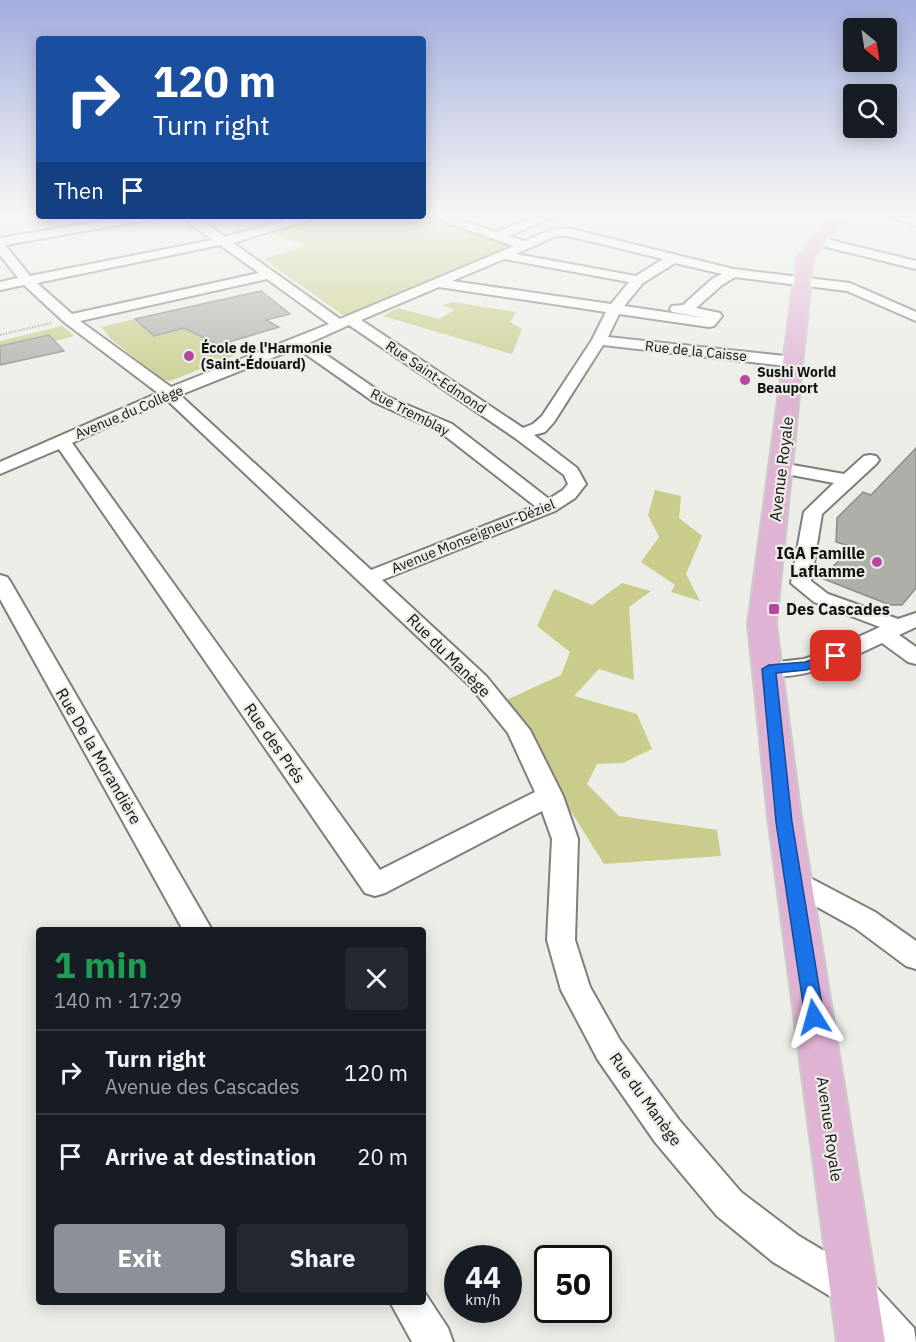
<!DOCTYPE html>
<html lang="en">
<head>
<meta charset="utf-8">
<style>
  body { margin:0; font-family:"IBM Plex Sans",sans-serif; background:#242831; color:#f1f3f6; height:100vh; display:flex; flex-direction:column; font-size:22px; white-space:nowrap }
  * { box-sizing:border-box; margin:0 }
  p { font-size:20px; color:#9ea1a6 }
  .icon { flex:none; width:33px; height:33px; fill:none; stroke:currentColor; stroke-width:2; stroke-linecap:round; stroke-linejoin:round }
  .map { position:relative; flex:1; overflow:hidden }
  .panel { position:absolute; left:36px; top:927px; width:390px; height:378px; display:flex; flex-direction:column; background:#171b24; border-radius:6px; box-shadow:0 3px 15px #0003 }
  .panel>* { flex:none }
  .hud { position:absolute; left:36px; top:36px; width:390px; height:183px; border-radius:6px; box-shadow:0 3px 15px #0003; background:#1a4fa0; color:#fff; overflow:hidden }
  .needle { width:39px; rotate:150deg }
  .controls { position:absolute; left:843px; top:18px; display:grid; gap:12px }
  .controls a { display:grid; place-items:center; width:54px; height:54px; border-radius:6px; background:#171b24; box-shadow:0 3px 15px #0003; font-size:30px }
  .speed { position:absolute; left:444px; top:1245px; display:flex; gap:12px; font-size:30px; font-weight:700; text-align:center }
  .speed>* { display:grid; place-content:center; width:78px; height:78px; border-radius:50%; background:#171b24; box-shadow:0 3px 15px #0003; line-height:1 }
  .speed small { font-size:15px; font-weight:400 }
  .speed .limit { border:3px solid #111; border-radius:9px; background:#fff; color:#111 }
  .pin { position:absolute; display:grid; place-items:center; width:51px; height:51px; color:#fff; margin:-26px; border-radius:12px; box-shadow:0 3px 9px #0006 }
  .me { position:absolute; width:66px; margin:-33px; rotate:352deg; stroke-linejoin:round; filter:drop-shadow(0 0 4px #0008) }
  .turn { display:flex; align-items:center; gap:21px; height:126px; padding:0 18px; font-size:27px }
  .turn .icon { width:78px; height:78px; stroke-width:2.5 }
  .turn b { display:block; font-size:42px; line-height:51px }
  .then { display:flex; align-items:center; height:57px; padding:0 18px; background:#0003; gap:12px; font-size:22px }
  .round { display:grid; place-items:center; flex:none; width:63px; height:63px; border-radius:6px; background:#242831 }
  .head { display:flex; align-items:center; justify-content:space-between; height:102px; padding:0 18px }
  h1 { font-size:36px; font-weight:700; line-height:45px; color:#1e9e55 }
  .button { display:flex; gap:12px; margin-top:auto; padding:12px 18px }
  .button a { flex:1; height:69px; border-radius:6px; background:#8c9099; color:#fff; font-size:24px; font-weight:700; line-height:69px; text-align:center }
  .button a+a { background:#242831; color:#f1f3f6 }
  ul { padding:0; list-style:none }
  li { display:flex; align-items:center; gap:18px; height:84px; padding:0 18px; border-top:2px solid #363941 }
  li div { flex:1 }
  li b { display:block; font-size:22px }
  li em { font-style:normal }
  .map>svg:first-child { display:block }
  .green { fill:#c9cc8a }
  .building { fill:#afafaa; stroke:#8d8d88; stroke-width:1.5 }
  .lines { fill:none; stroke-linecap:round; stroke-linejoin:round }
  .minor-casing { stroke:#7e7f7a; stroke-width:4 }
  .major-casing { stroke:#cbcbca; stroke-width:4 }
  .path { stroke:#9e9e9a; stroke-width:2; stroke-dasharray:1.5 1.5; stroke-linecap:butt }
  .minor { fill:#fff; fill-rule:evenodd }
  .major { fill:#e0b2d4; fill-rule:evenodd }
  .route { fill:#1a73e8; stroke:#114b97; stroke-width:1.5 }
  .poi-dot { fill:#b947a1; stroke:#ecede7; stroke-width:2 }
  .labels { text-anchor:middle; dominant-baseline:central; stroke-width:4.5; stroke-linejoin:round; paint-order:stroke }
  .far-poi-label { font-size:14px; font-weight:bold; fill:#121210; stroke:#ecede7; text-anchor:start }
  .far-street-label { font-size:14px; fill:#121210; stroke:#ecede7 }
  .street-label { font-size:16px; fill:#121210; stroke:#ecede7 }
  .poi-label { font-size:16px; font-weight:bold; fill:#121210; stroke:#ecede7; text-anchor:end }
</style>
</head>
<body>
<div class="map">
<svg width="916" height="1342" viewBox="0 0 916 1342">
  <rect width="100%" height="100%" fill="#ecede7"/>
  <!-- green -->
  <g class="green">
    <polygon points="324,216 420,216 511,245 344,316 264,259 306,246 269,232"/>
    <polygon points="453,302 516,312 510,322 522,329 512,354 383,316 398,308 439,319 455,310 442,305"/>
    <polygon points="135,319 154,336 208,323 198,335 236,355 170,381 161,379 111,339 101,327"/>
    <polygon points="62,326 74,336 55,341 49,335 0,346 0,341"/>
    <polygon points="655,490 681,496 679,518 702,536 686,574 700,601 671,592 675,585 641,562 659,537 648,515"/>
    <polygon points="622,583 651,591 629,607 634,680 599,669 574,696 637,714 652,749 623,763 597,764 587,784 619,816 717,830 721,856 604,864 502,702 561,675 570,652 537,626 554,589 592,605"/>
  </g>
  <!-- building -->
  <g class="building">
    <polygon points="261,291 290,314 266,320 279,327 219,345 184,328 154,336 135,319"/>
    <polygon points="49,335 64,351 0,365 0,346"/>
    <polygon points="916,448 916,588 902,605 890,605 821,578 853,547 836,542 837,518 863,492 871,495"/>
  </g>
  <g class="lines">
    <defs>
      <g id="minor">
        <path d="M 425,215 L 442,215 L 497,232 L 540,215 L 556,215 L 554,217 L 509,236 L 525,241 L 550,230 L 568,228 L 733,269 L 850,283 L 916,312 L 916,321 L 847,291 L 735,277 L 722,285 L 696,308 L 720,313 L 722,316 L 714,326 L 709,327 L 619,314 L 608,337 L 794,357 L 802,362 L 794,367 L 603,345 L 554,422 L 545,432 L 534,435 L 577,468 L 586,484 L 575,498 L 555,511 L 382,580 L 486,676 L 530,730 L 563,796 L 578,839 L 575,940 L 590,987 L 620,1040 L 679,1120 L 741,1192 L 799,1236 L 866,1276 L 914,1328 L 916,1342 L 875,1342 L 840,1302 L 773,1262 L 717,1216 L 655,1142 L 598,1060 L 561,990 L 547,940 L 552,839 L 542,811 L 385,893 L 375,896 L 365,893 L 59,449 L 0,474 L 0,462 L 158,393 L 64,322 L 24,285 L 0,290 L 0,282 L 18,278 L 0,255 L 0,238 L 132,216 L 159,216 L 153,219 L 5,245 L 30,276 L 212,240 L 181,216 L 195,216 L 225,237 L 298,216 L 316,216 L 314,218 L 233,243 L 340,319 L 514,246 ZM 556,236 L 568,236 L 663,259 L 636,276 L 516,254 ZM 220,245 L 259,273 L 72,314 L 37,283 ZM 504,259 L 629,282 L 611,304 L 452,281 ZM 675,263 L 722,274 L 712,279 L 683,305 L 672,306 L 670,309 L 672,312 L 706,318 L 624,306 L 643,283 ZM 267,279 L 329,324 L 171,387 L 80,321 ZM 439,287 L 606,312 L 592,340 L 542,416 L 533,424 L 523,428 L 361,320 ZM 349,325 L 515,438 L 564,475 L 568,484 L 563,490 L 549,499 L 452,424 L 386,396 L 309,343 ZM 297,348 L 374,402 L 440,432 L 535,506 L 371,570 L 180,395 ZM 167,400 L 470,686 L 508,733 L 535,792 L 380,870 L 72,443 Z"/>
        <polygon points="888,215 905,215 916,218 916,226"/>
        <polygon points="818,237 916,261 916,269 814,244 812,241"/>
        <path d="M 870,455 L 876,456 L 879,460 L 876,464 L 822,514 L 811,581 L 828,594 L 898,619 L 916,613 L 916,627 L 899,635 L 916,647 L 916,664 L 908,662 L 882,643 C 848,659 800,684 761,674 L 758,669 L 761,664 L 804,659 L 828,651 L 880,627 L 814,602 L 791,583 L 804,512 L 834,483 L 781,473 L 775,472 L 772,468 L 775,464 L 781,463 L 844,474 L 864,456 Z"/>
        <polygon points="0,575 7,577 10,581 212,930 183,930 0,599"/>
        <polygon points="795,870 875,912 916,941 916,969 906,966 855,928 785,889 781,881 785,873"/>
        <polygon points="423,1290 448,1328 453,1342 412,1342 390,1302 423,1302"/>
      </g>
      <polygon id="major" points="833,215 848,215 813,258 776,624 801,817 885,1342 837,1342 768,817 748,624 797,258"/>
    </defs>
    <!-- minor casing -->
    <use href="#minor" class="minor-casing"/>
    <!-- major casing -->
    <use href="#major" class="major-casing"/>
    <!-- path -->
    <polyline class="path" points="0,335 51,323"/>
    <!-- minor -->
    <use href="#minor" class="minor"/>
    <!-- major -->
    <use href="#major" class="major"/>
  </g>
  <!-- sky -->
  <linearGradient id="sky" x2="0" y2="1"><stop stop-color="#a3addd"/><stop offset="0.53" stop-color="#f6f7f4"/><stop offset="1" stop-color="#f6f7f4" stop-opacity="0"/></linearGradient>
  <rect width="916" height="403" fill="url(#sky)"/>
  <!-- route -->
  <polygon class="route" points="836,652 843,656 841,659 806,670 776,673 792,822 824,1017 821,1023 814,1025 808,1023 805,1017 776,822 762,669 769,665 805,662"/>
  <!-- markers -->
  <g class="poi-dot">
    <circle cx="189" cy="356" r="6"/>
    <circle cx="745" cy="380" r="6"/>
    <circle cx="877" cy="562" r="6"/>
    <rect x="768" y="603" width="12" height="12" rx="3"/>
  </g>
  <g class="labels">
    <!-- far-poi labels -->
    <g class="far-poi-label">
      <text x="201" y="348">École de l'Harmonie<tspan x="201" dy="16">(Saint-Édouard)</tspan></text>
      <text x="757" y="372">Sushi World<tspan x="757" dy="16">Beauport</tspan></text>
    </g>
    <!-- far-street labels -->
    <g class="far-street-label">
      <text transform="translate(696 351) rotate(6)">Rue de la Caisse</text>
      <text transform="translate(436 377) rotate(34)">Rue Saint-Edmond</text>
      <text transform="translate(129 412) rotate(-23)">Avenue du Collège</text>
      <text transform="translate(410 412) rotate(27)">Rue Tremblay</text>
      <text transform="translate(473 536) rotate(-22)">Avenue Monseigneur-Déziel</text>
    </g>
    <!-- street labels -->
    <g class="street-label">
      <text transform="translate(781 469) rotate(-83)">Avenue Royale</text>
      <text transform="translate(449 655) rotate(45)">Rue du Manège</text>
      <text transform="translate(275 743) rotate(55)">Rue des Prés</text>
      <text transform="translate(99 756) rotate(60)">Rue De la Morandière</text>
      <text transform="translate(646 1099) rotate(54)">Rue du Manège</text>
      <text transform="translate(830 1129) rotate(82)">Avenue Royale</text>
    </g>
    <!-- poi labels -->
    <g class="poi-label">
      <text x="865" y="553">IGA Famille<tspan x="865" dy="18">Laflamme</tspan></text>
      <text x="786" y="609" text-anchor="start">Des Cascades</text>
    </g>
  </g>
</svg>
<div class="controls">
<a><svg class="needle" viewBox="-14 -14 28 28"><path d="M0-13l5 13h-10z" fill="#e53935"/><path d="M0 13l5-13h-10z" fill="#9ea1a6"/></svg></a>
<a><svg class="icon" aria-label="search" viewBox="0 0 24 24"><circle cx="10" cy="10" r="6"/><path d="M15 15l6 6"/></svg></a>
</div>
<div class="speed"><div>44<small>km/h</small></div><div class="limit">50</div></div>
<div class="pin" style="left:836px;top:656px;background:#d93025"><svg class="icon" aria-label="arrive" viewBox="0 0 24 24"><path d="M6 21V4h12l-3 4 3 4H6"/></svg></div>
<svg class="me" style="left:814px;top:1017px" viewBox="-20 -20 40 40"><path d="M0-17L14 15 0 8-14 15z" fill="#1a73e8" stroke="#fff" stroke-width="4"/></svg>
<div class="hud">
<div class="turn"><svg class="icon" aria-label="right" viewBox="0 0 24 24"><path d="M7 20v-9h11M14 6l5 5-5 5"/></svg><div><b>120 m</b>Turn right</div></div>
<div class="then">Then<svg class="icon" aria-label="arrive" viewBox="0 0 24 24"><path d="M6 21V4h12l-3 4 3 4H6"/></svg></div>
</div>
<section class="panel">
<div class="head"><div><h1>1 min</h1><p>140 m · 17:29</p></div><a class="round"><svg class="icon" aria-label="close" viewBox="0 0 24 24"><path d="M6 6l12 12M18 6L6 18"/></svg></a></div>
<ul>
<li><svg class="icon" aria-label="right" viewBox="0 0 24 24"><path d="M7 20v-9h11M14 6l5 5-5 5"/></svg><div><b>Turn right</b><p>Avenue des Cascades</p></div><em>120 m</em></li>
<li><svg class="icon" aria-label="arrive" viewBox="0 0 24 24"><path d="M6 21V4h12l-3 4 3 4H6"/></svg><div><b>Arrive at destination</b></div><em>20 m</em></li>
</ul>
<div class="button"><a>Exit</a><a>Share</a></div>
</section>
</div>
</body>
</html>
